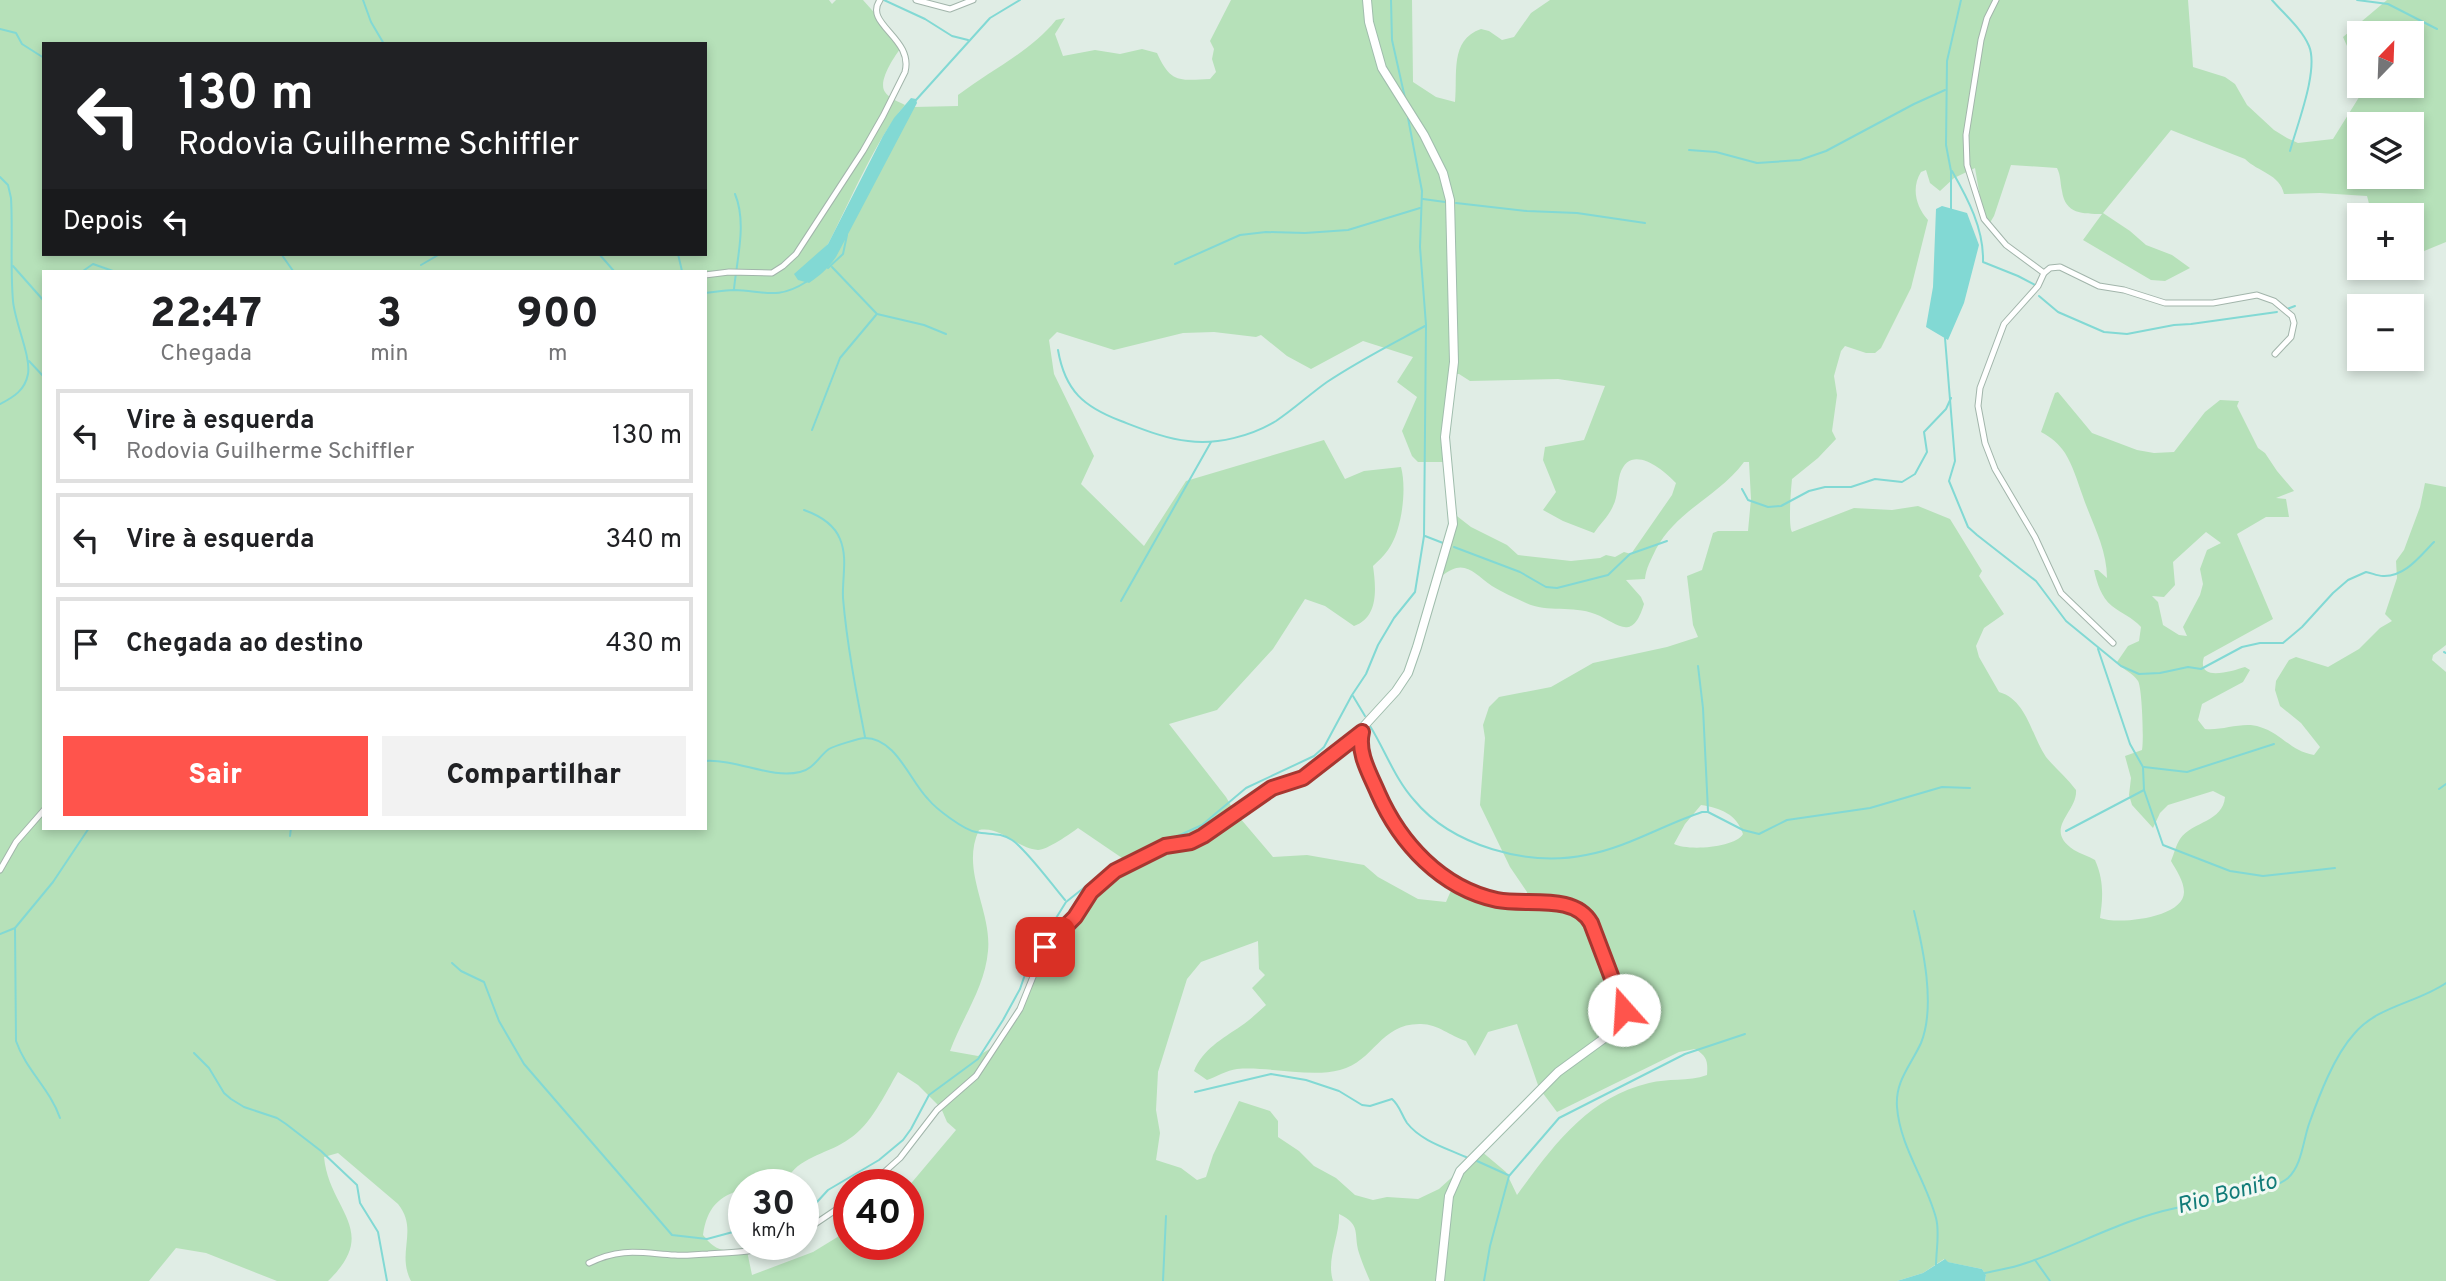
<!DOCTYPE html>
<html lang="pt">
<head>
<meta charset="utf-8">
<style>
  body { margin:0; font-family:Overpass,sans-serif; background:#f2f2f2; color:#202124; height:100vh; display:flex; flex-direction:column; font-size:26px; white-space:nowrap }
  * { box-sizing:border-box; margin:0 }
  p { font-size:23px; color:#757577 }
  .icon { flex:none; width:38px; height:38px; fill:none; stroke:currentColor; stroke-width:2; stroke-linecap:round; stroke-linejoin:round }
  .map { position:relative; flex:1; overflow:hidden }
  .side { position:absolute; left:42px; top:270px; width:665px; height:560px; display:flex; flex-direction:column; background:#fff; border-radius:0px; box-shadow:0 4px 10px #0003 }
  .side>* { flex:none }
  .top-card { position:absolute; left:42px; top:42px; width:665px; height:214px; border-radius:0px; box-shadow:0 4px 10px #0003; background:#202124; color:#fff; overflow:hidden }
  .needle { width:46px; rotate:23deg }
  .tools { position:absolute; left:2347px; top:21px; display:grid; gap:14px }
  .tools a { display:grid; place-items:center; width:77px; height:77px; border-radius:0px; background:#fff; box-shadow:0 4px 10px #0003; font-size:35px }
  .speed { position:absolute; left:728px; top:1169px; display:flex; gap:14px; font-size:35px; font-weight:700; text-align:center }
  .speed>* { display:grid; place-content:center; width:91px; height:91px; border-radius:50%; background:#fff; box-shadow:0 4px 10px #0003; line-height:1 }
  .speed small { font-size:18px; font-weight:400 }
  .speed .limit { border:10px solid #d22; background:#fff; color:#111 }
  .pin { position:absolute; display:grid; place-items:center; width:60px; height:60px; color:#fff; margin:-30px; border-radius:14px; box-shadow:0 4px 10px #0006 }
  .me { position:absolute; width:77px; margin:-38px; rotate:341deg; stroke-linejoin:round; filter:drop-shadow(0 0 5px #0008) }
  .turn { display:flex; align-items:center; gap:24px; height:147px; padding:0 21px; font-size:32px }
  .turn .icon { width:91px; height:91px; stroke-width:2.5 }
  .turn b { display:block; font-size:49px; line-height:60px }
  .then { display:flex; align-items:center; height:66px; padding:0 21px; background:#0003; gap:14px; font-size:26px }
  .eta { display:flex; justify-content:space-evenly; align-items:center; height:119px; text-align:center }
  .eta b { font-size:42px; font-weight:800; line-height:49px }
  .cta { display:flex; gap:14px; margin-top:auto; padding:14px 21px }
  .cta a { flex:1; height:80px; border-radius:0px; background:#ff544c; color:#fff; font-size:28px; font-weight:800; line-height:80px; text-align:center }
  .cta a+a { background:#f2f2f2; color:#202124 }
  ul { padding:0; list-style:none }
  li { display:flex; align-items:center; gap:21px; height:94px; margin:0 14px 10px; padding:0 7px; border:4px solid #e0e0e0; border-radius:0px }
  li div { flex:1 }
  li b { display:block; font-size:26px }
  li em { font-style:normal }
  .map>svg:first-child { display:block }
  .green { fill:#b6e1b9; fill-rule:evenodd }
  .water { fill:#82d9d4 }
  .lines { fill:none; stroke-linecap:round; stroke-linejoin:round }
  .stream { stroke:#82d9d4; stroke-width:2 }
  .street-casing { stroke:#a2b5ab; stroke-width:7 }
  .secondary-casing { stroke:#a0bdad; stroke-width:10 }
  .street { stroke:#fff; stroke-width:5 }
  .secondary { stroke:#fff; stroke-width:8 }
  .route-casing { stroke:#a63731; stroke-width:18 }
  .route { stroke:#ff544c; stroke-width:12 }
  .labels { text-anchor:middle; dominant-baseline:central; stroke-width:6; stroke-linejoin:round; paint-order:stroke }
  .water-label { font-size:23px; font-style:italic; fill:#127c79; stroke:#f1f9f3 }
</style>
</head>
<body>
<div class="map">
<svg width="2446" height="1281" viewBox="0 0 2446 1281">
  <rect width="100%" height="100%" fill="#e0ede5"/>
  <!-- green -->
  <path class="green" d="M 0,0 L 829,0 L 832,4 L 836,0 L 863,0 L 903,45 C 896,54 877,81 885,92 C 889,98 899,102 905,105 C 875,140 850,202 828,244 L 817,255 L 808,283 L 914,107 L 958,106 L 958,95 C 991,70 1030,52 1056,20 L 1065,18 L 1055,34 L 1063,56 L 1095,50 L 1120,54 L 1142,49 L 1157,53 C 1170,82 1178,81 1210,79 L 1216,72 L 1212,59 L 1214,49 L 1210,41 L 1231,0 L 1412,0 L 1413,82 L 1436,97 L 1455,102 C 1458,75 1449,40 1481,29 L 1489,31 L 1502,40 L 1514,37 L 1531,13 L 1550,0 L 2188,0 L 2193,67 L 2225,77 L 2235,84 L 2247,105 L 2274,130 L 2287,138 L 2298,143 L 2333,139 L 2366,86 L 2412,86 L 2412,33 L 2359,33 L 2359,53 L 2347,46 L 2343,37 L 2387,0 L 2446,0 L 2446,242 L 2412,256 L 2412,215 L 2372,215 L 2367,196 L 2320,193 L 2284,194 C 2280,174 2258,172 2245,159 L 2171,130 L 2103,213 L 2130,231 L 2146,245 L 2172,255 L 2190,268 L 2165,281 L 2151,280 L 2083,240 L 2102,214 C 2083,214 2065,214 2062,191 C 2060,183 2061,176 2057,168 L 2011,165 L 1994,216 L 1988,226 L 1982,209 L 1975,168 L 1954,178 L 1940,191 L 1930,183 L 1926,170 L 1921,172 C 1911,188 1916,207 1928,220 L 1911,288 L 1881,348 L 1875,353 L 1866,353 L 1845,346 L 1841,351 L 1834,376 L 1837,395 L 1832,431 L 1836,439 L 1818,458 L 1792,479 C 1791,489 1788,526 1792,532 L 1854,508 L 1892,510 L 1918,506 L 1950,519 L 1982,571 L 1979,576 L 2004,614 L 1984,628 L 1976,646 L 1979,657 L 1999,692 C 2027,700 2031,735 2046,757 C 2055,768 2067,778 2076,790 C 2078,812 2042,829 2074,850 C 2081,854 2088,856 2095,860 C 2104,880 2103,898 2100,918 C 2118,925 2184,918 2184,892 C 2184,881 2176,870 2171,861 C 2174,854 2176,845 2180,839 C 2193,821 2223,822 2225,797 L 2213,791 L 2168,805 L 2160,813 L 2153,828 L 2132,805 L 2129,795 L 2131,778 L 2125,756 L 2142,750 C 2144,741 2142,687 2138,681 C 2133,673 2123,670 2117,662 L 2128,646 L 2139,641 L 2141,627 C 2132,617 2122,614 2112,606 C 2101,597 2097,583 2094,570 L 2098,570 L 2107,578 C 2107,548 2091,521 2082,494 C 2077,480 2073,466 2065,453 C 2059,444 2051,437 2041,432 L 2055,393 L 2058,392 L 2092,433 L 2137,450 L 2154,453 L 2174,452 L 2205,412 L 2220,400 L 2239,401 L 2237,406 L 2258,448 L 2265,453 L 2277,471 L 2294,491 L 2276,498 L 2286,499 L 2289,517 L 2266,517 L 2237,534 L 2273,619 L 2204,657 C 2196,683 2232,671 2245,667 L 2250,670 L 2243,682 L 2202,704 L 2198,720 L 2205,729 C 2223,731 2243,721 2260,727 C 2281,733 2290,751 2314,755 L 2320,747 L 2301,723 L 2280,706 L 2275,690 L 2276,681 L 2289,660 L 2296,657 L 2328,667 L 2359,649 L 2380,628 L 2392,621 L 2385,614 L 2397,578 L 2396,561 L 2404,550 L 2420,507 L 2425,483 L 2446,487 L 2446,645 L 2433,655 L 2432,660 L 2446,672 L 2446,1281 L 1985,1281 L 1986,1275 L 1982,1269 L 1947,1262 L 1944,1259 L 1923,1273 L 1897,1281 L 1370,1281 C 1366,1272 1362,1262 1359,1253 C 1353,1233 1362,1225 1339,1214 C 1340,1236 1326,1259 1333,1281 L 411,1281 C 396,1252 419,1230 398,1204 L 338,1153 L 324,1157 C 329,1211 381,1230 328,1281 L 277,1281 L 206,1253 L 176,1248 L 149,1281 L 0,1281 ZM 44,44 L 705,44 L 705,254 L 44,254 ZM 2359,124 L 2412,124 L 2412,177 L 2359,177 ZM 44,271 L 705,271 L 705,828 L 44,828 ZM 1057,332 L 1114,350 L 1183,333 L 1214,332 L 1256,337 L 1261,335 L 1287,356 L 1311,369 L 1363,341 L 1413,357 L 1397,382 L 1417,397 L 1402,431 L 1412,456 L 1418,462 L 1449,462 L 1451,411 L 1455,374 L 1459,374 L 1470,381 L 1558,379 L 1605,386 L 1584,440 L 1545,447 L 1543,460 L 1556,492 L 1543,510 L 1563,521 L 1594,533 C 1600,524 1609,516 1613,506 C 1618,497 1617,484 1620,474 C 1630,443 1662,468 1676,483 L 1672,495 L 1631,554 L 1624,552 L 1615,557 L 1606,555 L 1600,558 L 1571,561 L 1518,555 L 1507,545 L 1471,527 L 1453,513 L 1441,577 C 1464,557 1473,573 1492,586 C 1502,592 1515,598 1526,603 C 1548,613 1572,605 1595,614 C 1617,622 1632,644 1644,604 L 1641,597 L 1626,580 L 1645,579 C 1646,568 1651,560 1656,549 C 1678,509 1719,496 1744,462 L 1749,462 L 1751,499 L 1748,531 L 1718,531 L 1713,533 L 1702,570 L 1687,576 L 1693,625 L 1698,637 L 1667,647 L 1593,663 L 1551,687 L 1499,697 L 1489,707 L 1483,725 L 1485,738 L 1480,805 L 1510,867 L 1527,892 L 1527,899 L 1496,896 L 1456,879 L 1446,902 L 1418,899 L 1378,877 L 1364,865 L 1307,855 L 1273,857 L 1234,811 L 1226,797 L 1169,724 L 1217,710 L 1273,649 L 1305,599 L 1325,606 L 1354,626 C 1379,617 1376,588 1373,566 C 1378,561 1384,556 1388,550 C 1402,531 1407,489 1401,467 L 1364,471 L 1345,479 L 1324,440 L 1186,481 L 1144,546 L 1081,484 L 1094,456 L 1054,374 L 1049,340 ZM 2206,532 L 2221,543 L 2207,550 L 2200,569 L 2203,584 L 2200,595 L 2183,627 L 2187,636 L 2179,635 L 2163,625 L 2158,602 L 2152,596 L 2164,597 L 2175,585 L 2173,562 ZM 1701,805 C 1720,808 1737,814 1743,834 C 1735,848 1687,851 1674,844 L 1685,824 ZM 1078,828 L 1125,860 L 1078,918 L 1054,940 L 1043,955 L 1021,1011 L 1001,1042 L 978,1056 L 950,1051 C 962,1018 985,987 988,951 C 992,910 960,870 979,830 C 1001,826 1016,848 1038,850 C 1047,850 1070,834 1078,828 ZM 1258,941 L 1259,969 L 1265,975 L 1252,988 L 1266,1005 C 1258,1012 1250,1020 1241,1026 C 1222,1039 1203,1049 1194,1071 L 1207,1080 C 1216,1077 1227,1070 1237,1069 C 1268,1066 1310,1078 1340,1070 C 1375,1061 1380,1023 1421,1024 C 1438,1024 1450,1036 1466,1041 L 1475,1056 L 1488,1032 L 1517,1024 L 1539,1088 L 1557,1112 L 1679,1052 L 1695,1049 C 1707,1056 1708,1061 1707,1075 C 1688,1082 1668,1078 1649,1083 C 1587,1098 1553,1146 1517,1195 L 1506,1172 L 1481,1151 L 1439,1189 L 1418,1199 L 1387,1197 L 1373,1200 L 1355,1195 L 1336,1178 L 1314,1166 L 1299,1151 L 1278,1137 L 1278,1121 L 1270,1111 L 1239,1101 L 1213,1155 L 1206,1177 L 1197,1180 L 1181,1168 L 1156,1160 L 1160,1133 L 1156,1110 L 1158,1072 L 1187,979 L 1201,962 ZM 898,1072 L 918,1085 L 941,1108 L 947,1122 L 956,1130 L 908,1187 L 908,1244 L 849,1244 L 849,1230 L 813,1252 L 752,1275 L 747,1251 C 725,1251 717,1253 703,1235 C 707,1208 718,1196 744,1189 L 744,1185 L 758,1185 L 789,1176 C 802,1156 830,1153 849,1139 C 871,1125 885,1094 898,1072 Z"/>
  <!-- water -->
  <g class="water">
    <path d="M 911,98 L 916,99 L 917,103 L 836,257 C 828,268 821,275 809,283 L 798,280 L 794,274 L 828,244 L 883,136 L 894,118 Z"/>
    <polygon points="1942,206 1967,213 1979,245 1964,303 1948,340 1926,327 1933,287 1936,209"/>
    <polygon points="1945,1259 1948,1262 1982,1269 1986,1275 1985,1281 1897,1281 1923,1273"/>
  </g>
  <g class="lines">
    <!-- stream -->
    <g class="stream">
      <polyline points="363,0 371,22 384,44"/>
      <polyline points="884,0 925,19 952,36 968,40"/>
      <polyline points="1391,0 1392,40 1405,98"/>
      <path d="M 2272,0 C 2284,14 2302,29 2309,46 C 2319,70 2297,125 2290,151"/>
      <polyline points="2357,0 2388,4 2437,29"/>
      <polyline points="0,29 16,33 22,44 44,58"/>
      <polyline points="916,100 990,18 1020,0"/>
      <polyline points="1689,150 1716,152 1757,163 1800,160 1826,151 1914,104 1945,90"/>
      <path d="M 1952,171 C 1968,199 1984,229 1983,262 L 2018,276 L 2035,285"/>
      <path d="M 0,177 L 8,185 L 11,198 C 13,232 10,267 13,301 C 15,323 31,356 28,374 C 25,390 14,397 0,404"/>
      <polyline points="1423,199 1445,202"/>
      <polyline points="1456,203 1527,211 1577,213 1645,223"/>
      <polyline points="1951,210 1951,171 1946,145 1947,61 1961,0"/>
      <polyline points="599,254 614,271"/>
      <polyline points="678,254 682,271"/>
      <polyline points="282,255 293,271"/>
      <polyline points="1175,264 1240,235 1266,232 1305,233 1348,230 1420,208"/>
      <polyline points="421,265 440,254"/>
      <polyline points="13,266 44,301"/>
      <polyline points="832,267 877,314 924,325 946,334"/>
      <polyline points="828,268 843,254 847,235"/>
      <polyline points="83,271 93,264 113,271"/>
      <path d="M 734,289 C 737,258 747,223 735,194"/>
      <path d="M 705,293 C 715,292 725,290 734,290 C 764,291 778,300 806,282"/>
      <polyline points="2039,296 2058,312 2104,332 2127,334 2174,325 2191,324 2277,312"/>
      <polyline points="2287,309 2295,306"/>
      <path d="M 1945,338 L 1955,461 L 1949,481 L 1968,527 L 1977,535 L 2036,581 L 2066,621 L 2121,666 L 2139,674 L 2160,673 L 2188,667 L 2201,669 L 2242,647 L 2260,643 L 2283,643 L 2302,627 L 2333,593 L 2348,580 L 2366,572 C 2372,573 2377,576 2383,576 C 2405,577 2420,556 2434,542"/>
      <path d="M 1058,350 C 1065,391 1084,407 1121,421 C 1142,429 1166,439 1188,441 C 1217,445 1251,436 1276,421 C 1294,409 1310,394 1327,382 C 1358,361 1392,344 1425,326"/>
      <polyline points="29,361 44,377"/>
      <polyline points="812,430 840,358 876,315"/>
      <polyline points="1742,489 1748,500 1768,507 1781,506 1809,491 1825,487 1851,487 1875,479 1902,482 1915,474 1927,452 1924,432 1946,409 1951,398"/>
      <path d="M 804,510 C 818,515 834,524 840,539 C 848,558 842,578 843,598 C 847,645 856,691 865,737"/>
      <polyline points="1425,536 1443,543"/>
      <polyline points="1454,547 1520,572 1546,587 1557,588 1608,575 1630,554 1667,541"/>
      <polyline points="1121,601 1211,442"/>
      <polyline points="2098,649 2130,744 2143,767 2144,790 2163,845 2230,871 2263,876 2335,868"/>
      <polyline points="2444,652 2446,653"/>
      <polyline points="1698,666 1703,708 1708,811"/>
      <polyline points="1353,696 1365,716"/>
      <path d="M 1370,726 C 1385,750 1395,779 1414,800 C 1452,846 1528,867 1586,855 C 1626,848 1663,825 1702,812 L 1708,812 L 1743,830 L 1759,834 L 1787,820 L 1870,808 L 1942,787 L 1970,788"/>
      <path d="M 705,761 C 737,759 771,779 800,772 C 813,770 819,756 829,749 C 834,746 860,738 865,738 C 896,738 910,781 928,799 C 936,809 964,830 976,832 C 989,835 1000,832 1012,840 C 1026,849 1053,886 1065,900"/>
      <polyline points="2144,767 2187,772 2274,744"/>
      <polyline points="2439,789 2446,784"/>
      <polyline points="2066,831 2144,790"/>
      <polyline points="290,836 291,828"/>
      <path d="M 1914,911 C 1923,948 1936,1006 1921,1043 C 1911,1065 1895,1081 1897,1107 C 1900,1147 1926,1180 1936,1218 C 1940,1232 1936,1251 1936,1266"/>
      <path d="M 15,928 L 16,1041 C 26,1070 50,1089 60,1118"/>
      <polyline points="0,934 15,928 53,882 89,828"/>
      <polyline points="452,963 461,971 484,982 499,1021 524,1064 672,1235 707,1239 744,1229"/>
      <polyline points="194,1053 209,1068 224,1093 231,1099 244,1107 277,1118 286,1124 321,1151 357,1185 360,1203 378,1232 387,1281"/>
      <path d="M 1195,1092 L 1271,1074 L 1306,1080 L 1339,1091 L 1362,1105 L 1370,1106 L 1392,1099 C 1400,1106 1401,1114 1407,1123 C 1421,1141 1446,1148 1466,1157"/>
      <polyline points="1477,1161 1508,1175"/>
      <polyline points="803,1209 817,1202 828,1190 879,1160 903,1140 911,1129 929,1095 978,1059 1003,1020 1020,989 1030,960 1066,902 1110,867 1202,825 1246,788 1314,756 1324,747 1352,695 1366,674 1378,645 1394,618 1415,592 1424,536 1426,325 1420,247 1422,191 1408,118"/>
      <polyline points="2035,1260 2050,1281"/>
      <path d="M 1985,1273 C 1998,1270 2013,1268 2026,1263 C 2077,1246 2123,1219 2176,1208 C 2201,1203 2271,1193 2288,1178 C 2302,1165 2303,1141 2309,1124 C 2319,1096 2334,1056 2354,1034 C 2377,1006 2417,1003 2446,983"/>
      <polyline points="1163,1281 1166,1216"/>
      <polyline points="1484,1281 1490,1246 1509,1176 1559,1118 1685,1054 1745,1034"/>
    </g>
    <defs>
      <g id="street">
        <polyline points="916,0 950,9 973,0"/>
        <polyline points="1996,0 1987,18 1981,40 1966,135 1967,165 1984,219 2006,245 2044,273"/>
        <path d="M 705,275 L 729,272 L 772,273 L 783,266 L 796,254 L 863,151 L 883,116 L 905,72 C 914,38 863,24 880,0"/>
        <polyline points="2113,643 2061,593 2035,537 1995,469 1985,443 1978,406 1980,388 2004,324 2038,286 2044,273 2050,268 2060,267 2099,286 2124,290 2165,303 2213,303 2257,295 2274,301 2292,316 2294,323 2291,337 2275,354"/>
        <polyline points="0,870 16,842 44,810"/>
        <polyline points="870,1185 900,1158 937,1110 976,1076 1020,1009 1045,947 1075,917 1091,892 1101,881 1115,871 1165,846 1191,841 1203,837 1272,788 1303,778 1359,734"/>
        <polyline points="803,1232 849,1201"/>
        <path d="M 589,1263 C 621,1247 641,1253 675,1255 C 686,1256 697,1254 708,1254 C 731,1252 750,1254 772,1244"/>
      </g>
      <polyline id="secondary" points="1367,0 1369,22 1382,68 1424,135 1443,173 1450,200 1454,362 1445,437 1453,524 1417,647 1408,673 1396,691 1364,726 1360,737 1362,755 1383,802 1402,836 1417,854 1438,873 1475,892 1497,900 1568,904 1575,906 1587,916 1591,923 1624,1010 1622,1021 1617,1029 1558,1072 1460,1171 1449,1196 1440,1281"/>
    </defs>
    <!-- street casing -->
    <use href="#street" class="street-casing"/>
    <!-- secondary casing -->
    <use href="#secondary" class="secondary-casing"/>
    <!-- street -->
    <use href="#street" class="street"/>
    <!-- secondary -->
    <use href="#secondary" class="secondary"/>
  </g>
  <g class="lines">
    <defs>
      <path id="route" d="M 1045,947 L 1075,917 L 1091,892 L 1115,871 L 1165,846 L 1191,842 L 1203,836 L 1272,788 L 1303,778 L 1362,732 C 1357,753 1370,774 1378,793 C 1400,843 1441,888 1497,900 C 1527,906 1574,893 1591,923 L 1624,1010"/>
    </defs>
    <!-- route casing -->
    <use href="#route" class="route-casing"/>
    <!-- route -->
    <use href="#route" class="route"/>
  </g>
  <g class="labels">
    <!-- water labels -->
    <g class="water-label">
      <text transform="translate(2227 1195) rotate(-15)">Rio Bonito</text>
    </g>
  </g>
</svg>
<div class="tools">
<a><svg class="needle" viewBox="-14 -14 28 28"><path d="M0-13l5 13h-10z" fill="#e53935"/><path d="M0 13l5-13h-10z" fill="#757577"/></svg></a>
<a><svg class="icon" aria-label="layers" viewBox="0 0 24 24"><path d="M12 4l9 5-9 5-9-5zM3 14l9 5 9-5"/></svg></a>
<a>+</a>
<a>−</a>
</div>
<div class="speed"><div>30<small>km/h</small></div><div class="limit">40</div></div>
<div class="pin" style="left:1045px;top:947px;background:#d93025"><svg class="icon" aria-label="arrive" viewBox="0 0 24 24"><path d="M6 21V4h12l-3 4 3 4H6"/></svg></div>
<svg class="me" style="left:1624px;top:1010px" viewBox="-20 -20 40 40"><circle r="19" fill="#fff"/><path d="M0-13L10 11 0 6-10 11z" fill="#ff544c"/></svg>
<div class="top-card">
<div class="turn"><svg class="icon" aria-label="left" viewBox="0 0 24 24"><path d="M17 20v-9H6M10 6l-5 5 5 5"/></svg><div><b>130 m</b>Rodovia Guilherme Schiffler</div></div>
<div class="then">Depois<svg class="icon" aria-label="left" viewBox="0 0 24 24"><path d="M17 20v-9H6M10 6l-5 5 5 5"/></svg></div>
</div>
<section class="side">
<div class="eta">
<div><b>22:47</b><p>Chegada</p></div>
<div><b>3</b><p>min</p></div>
<div><b>900</b><p>m</p></div>
</div>
<ul>
<li><svg class="icon" aria-label="left" viewBox="0 0 24 24"><path d="M17 20v-9H6M10 6l-5 5 5 5"/></svg><div><b>Vire à esquerda</b><p>Rodovia Guilherme Schiffler</p></div><em>130 m</em></li>
<li><svg class="icon" aria-label="left" viewBox="0 0 24 24"><path d="M17 20v-9H6M10 6l-5 5 5 5"/></svg><div><b>Vire à esquerda</b></div><em>340 m</em></li>
<li><svg class="icon" aria-label="arrive" viewBox="0 0 24 24"><path d="M6 21V4h12l-3 4 3 4H6"/></svg><div><b>Chegada ao destino</b></div><em>430 m</em></li>
</ul>
<div class="cta"><a>Sair</a><a>Compartilhar</a></div>
</section>
</div>
</body>
</html>
